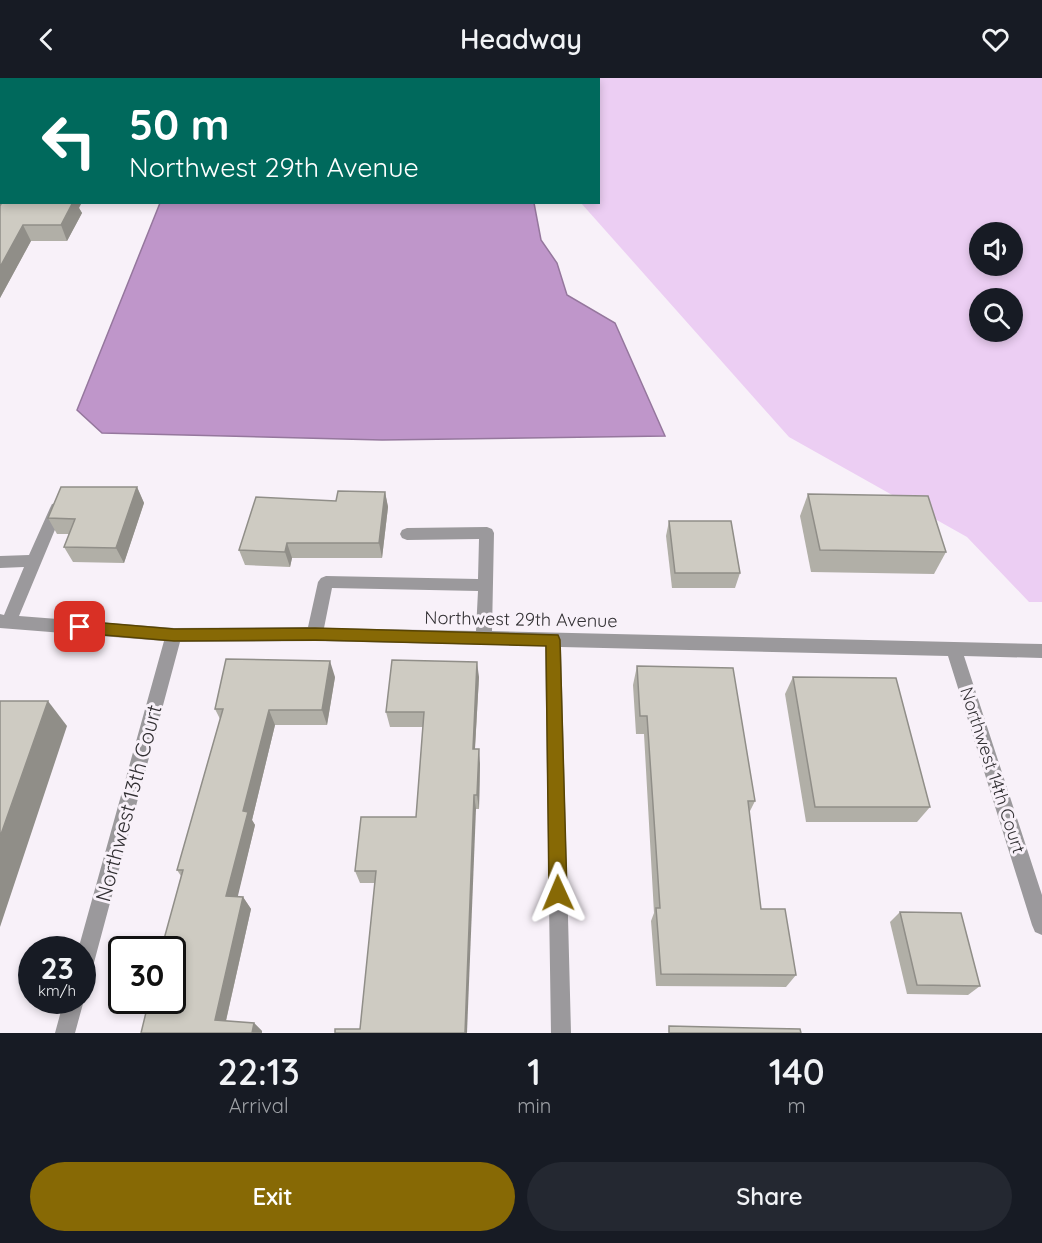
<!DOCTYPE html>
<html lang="en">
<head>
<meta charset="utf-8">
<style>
  body { margin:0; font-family:Quicksand,sans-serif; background:#242831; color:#f1f3f6; height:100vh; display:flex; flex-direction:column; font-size:22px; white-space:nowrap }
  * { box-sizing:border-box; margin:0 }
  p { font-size:20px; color:#9ea1a6 }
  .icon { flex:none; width:33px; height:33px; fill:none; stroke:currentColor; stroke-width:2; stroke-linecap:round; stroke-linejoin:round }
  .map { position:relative; height:955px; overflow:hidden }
  .panel { display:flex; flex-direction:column; background:#171b24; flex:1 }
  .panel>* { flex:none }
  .hud { position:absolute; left:0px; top:0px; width:600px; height:126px; box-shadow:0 3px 9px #0003; background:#00695c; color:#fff; overflow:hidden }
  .buttons { position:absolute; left:969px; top:144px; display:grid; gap:12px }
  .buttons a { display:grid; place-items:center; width:54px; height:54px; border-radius:50%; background:#171b24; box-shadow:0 3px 9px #0003; font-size:30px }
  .speed { position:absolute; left:18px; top:858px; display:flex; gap:12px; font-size:30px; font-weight:700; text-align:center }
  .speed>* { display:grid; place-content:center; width:78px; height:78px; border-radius:50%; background:#171b24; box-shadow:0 3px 9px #0003; line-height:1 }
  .speed small { font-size:15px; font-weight:400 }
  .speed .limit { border:3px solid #111; border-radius:9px; background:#fff; color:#111 }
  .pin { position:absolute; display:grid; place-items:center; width:51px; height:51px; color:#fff; margin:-26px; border-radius:12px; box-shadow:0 3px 9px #0006 }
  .me { position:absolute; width:66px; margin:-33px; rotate:359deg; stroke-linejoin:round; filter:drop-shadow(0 0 4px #0008) }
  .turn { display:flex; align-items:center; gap:21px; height:126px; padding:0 30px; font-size:27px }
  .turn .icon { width:78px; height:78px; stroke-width:2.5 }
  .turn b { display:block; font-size:42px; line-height:51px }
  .eta { display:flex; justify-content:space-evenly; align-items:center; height:102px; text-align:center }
  .eta b { font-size:36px; font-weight:600; line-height:42px }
  .cta { display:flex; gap:12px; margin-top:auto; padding:12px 30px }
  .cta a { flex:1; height:69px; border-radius:36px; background:#876905; color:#fff; font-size:24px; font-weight:600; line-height:69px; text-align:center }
  .cta a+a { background:#242831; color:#f1f3f6 }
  header { display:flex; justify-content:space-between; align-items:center; height:78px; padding:0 30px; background:#171b24; font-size:27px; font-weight:600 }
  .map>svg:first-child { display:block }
  .green { fill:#eccef3; fill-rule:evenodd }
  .water { fill:#bf96ca; stroke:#95779d; stroke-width:1.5 }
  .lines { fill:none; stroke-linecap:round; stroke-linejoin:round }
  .minor { fill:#9b999c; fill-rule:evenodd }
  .wall { fill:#b1afa7 }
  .shaded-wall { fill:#908e88 }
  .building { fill:#cecbc2; stroke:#908e88; stroke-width:1.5 }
  .route { fill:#876905; stroke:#584403; stroke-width:1.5 }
  .labels { text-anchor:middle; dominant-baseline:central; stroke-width:6; stroke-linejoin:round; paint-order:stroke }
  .street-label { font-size:18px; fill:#323033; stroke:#f8f1f9 }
  .near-street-label { font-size:21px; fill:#323033; stroke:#f8f1f9 }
</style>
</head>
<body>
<header><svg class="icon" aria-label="back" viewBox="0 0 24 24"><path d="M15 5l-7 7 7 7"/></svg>Headway<svg class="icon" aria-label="heart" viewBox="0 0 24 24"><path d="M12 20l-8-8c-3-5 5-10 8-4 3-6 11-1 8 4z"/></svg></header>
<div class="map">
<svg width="1042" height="955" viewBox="0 0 1042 955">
  <rect width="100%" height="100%" fill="#f8f1f9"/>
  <!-- green -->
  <path class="green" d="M 432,0 L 1042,0 L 1042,524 L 1029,524 L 967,459 L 789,359 L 581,125 L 598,124 L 598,2 ZM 980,154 L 1012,154 L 1012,188 L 980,188 ZM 980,220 L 1012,220 L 1012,254 L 980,254 Z"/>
  <!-- water -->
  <polygon class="water" points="534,125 541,162 557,185 567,217 615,245 665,358 382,362 102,355 77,332 160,125"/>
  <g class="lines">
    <!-- minor -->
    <g class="minor">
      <polygon points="40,0 50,0 40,2"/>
      <polygon points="0,68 2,68 0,76"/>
      <path d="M 57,425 L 62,426 L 64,430 L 19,538 L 174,550 L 308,549 L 318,504 L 321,500 L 326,498 L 478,501 L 479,461 L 407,462 L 402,460 L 400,456 L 402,452 L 407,450 L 487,449 L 492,451 L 494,455 L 492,553 L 1042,566 L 1042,580 L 964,578 L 1042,817 L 1042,857 L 1035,854 L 1032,847 L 948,578 L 561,569 L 571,955 L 551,955 L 545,568 L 315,563 L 180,564 L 92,892 L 89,899 L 82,902 L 82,872 L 78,872 L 164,563 L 0,550 L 0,536 L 4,537 L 24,489 L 0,490 L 0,478 L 29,477 L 50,430 L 52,426 ZM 332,510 L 478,513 L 476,553 L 324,550 Z"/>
      <polygon points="82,918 84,922 75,955 55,955 64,922 82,922"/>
    </g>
  </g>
  <!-- wall -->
  <g class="wall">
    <polygon points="0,128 79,130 82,135 67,163 31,163 0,220"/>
    <polygon points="137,409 144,425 124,485 73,484 64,469 69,456 57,456 48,440"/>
    <polygon points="385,414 388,429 382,480 292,480 290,489 245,487 239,472 336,423"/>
    <polygon points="808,416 946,474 934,496 811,494 800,438"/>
    <polygon points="669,443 740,495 735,510 672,510 666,458"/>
    <polygon points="637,588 755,723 749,735 761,831 796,897 786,909 656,908 651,843 654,835 644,656 636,656 633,607"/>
    <polygon points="335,599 327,647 275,647 252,742 255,747 237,819 243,819 251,831 226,943 254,945 262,953 149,922 181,798 177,792 220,641 215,631"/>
    <polygon points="479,599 475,671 480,686 479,731 476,731 360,951 375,805 360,805 355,793 416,739 423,649 390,649 386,634"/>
    <polygon points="793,599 930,729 917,744 806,744 785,616"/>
    <polygon points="900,834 980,908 968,917 907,916 890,844"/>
  </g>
  <!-- shaded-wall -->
  <g class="shaded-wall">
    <polygon points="0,0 12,0 13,2 2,2 2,19 0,21"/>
    <polygon points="72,124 82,124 79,130 82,135 67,163 61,147"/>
    <polygon points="23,147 31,163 0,220 0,189"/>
    <polygon points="137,409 144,425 124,485 116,470"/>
    <polygon points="385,414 388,429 382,480 379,465"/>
    <polygon points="287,465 292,480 290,489 285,474"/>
    <polygon points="330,583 335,599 327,647 322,632"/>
    <polygon points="477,584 479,599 474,686 473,671"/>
    <polygon points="48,623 67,648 0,849 0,759"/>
    <polygon points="269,632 275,647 252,742 255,747 235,830 226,818 243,733"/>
    <polygon points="479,671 480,686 479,731 477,717"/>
    <polygon points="474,717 476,731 467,955 465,955"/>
    <polygon points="243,819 251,831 224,951 215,942"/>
    <polygon points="254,945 262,953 262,955 252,955"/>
  </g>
  <!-- building -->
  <g class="building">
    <polygon points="2,124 73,124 61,147 23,147 0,189 0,128"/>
    <polygon points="61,409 137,409 116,470 64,469 75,441 48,440"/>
    <polygon points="338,413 385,414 379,465 287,465 285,474 239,472 256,419 336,423"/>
    <polygon points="808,416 928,418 946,474 820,472"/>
    <polygon points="669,443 731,443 740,495 675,495"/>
    <polygon points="226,581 330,583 322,632 269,632 243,733 248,734 226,818 243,819 215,942 254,945 252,955 141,955 149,922 172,922 172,872 161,872 183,792 177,792 223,631 215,631"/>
    <polygon points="392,582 477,584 473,671 479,671 477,717 474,717 465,955 335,955 335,951 360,951 376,793 355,793 361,739 416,739 424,634 386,634"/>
    <polygon points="637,588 733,590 755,723 748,723 761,831 785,831 796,897 661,896 656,830 660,830 647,638 640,638"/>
    <polygon points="793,599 896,600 930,729 815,729"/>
    <polygon points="0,623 48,623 0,759"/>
    <polygon points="900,834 961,835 980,908 917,907"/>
    <polygon points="669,948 800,951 801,955 669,955"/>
  </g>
  <!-- route -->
  <polygon class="route" points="80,543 174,551 315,550 558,557 560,562 567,815 564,822 558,824 552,822 549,815 546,568 315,562 174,563 80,555 75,554 73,549 75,545"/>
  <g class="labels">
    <!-- street labels -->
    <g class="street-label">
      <text transform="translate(521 541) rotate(1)">Northwest 29th Avenue</text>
      <text transform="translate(993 692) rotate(72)">Northwest 14th Court</text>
    </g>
    <!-- near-street labels -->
    <g class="near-street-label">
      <text transform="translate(128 725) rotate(-75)">Northwest 13th Court</text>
    </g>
  </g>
</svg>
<div class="buttons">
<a><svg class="icon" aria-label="sound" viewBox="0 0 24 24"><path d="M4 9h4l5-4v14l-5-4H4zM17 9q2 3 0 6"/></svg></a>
<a><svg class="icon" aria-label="search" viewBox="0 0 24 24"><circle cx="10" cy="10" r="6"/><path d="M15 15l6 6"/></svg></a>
</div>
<div class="speed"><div>23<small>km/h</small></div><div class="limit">30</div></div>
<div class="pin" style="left:80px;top:549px;background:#d93025"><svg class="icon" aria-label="arrive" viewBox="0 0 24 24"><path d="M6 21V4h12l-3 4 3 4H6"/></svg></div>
<svg class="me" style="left:558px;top:815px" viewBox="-20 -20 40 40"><path d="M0-17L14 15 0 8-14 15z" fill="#876905" stroke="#fff" stroke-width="4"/></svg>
<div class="hud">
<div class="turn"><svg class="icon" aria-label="left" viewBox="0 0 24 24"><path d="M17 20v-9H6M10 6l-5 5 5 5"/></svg><div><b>50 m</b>Northwest 29th Avenue</div></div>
</div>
</div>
<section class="panel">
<div class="eta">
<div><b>22:13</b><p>Arrival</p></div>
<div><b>1</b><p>min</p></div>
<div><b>140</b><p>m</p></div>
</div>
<div class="cta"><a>Exit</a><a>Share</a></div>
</section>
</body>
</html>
